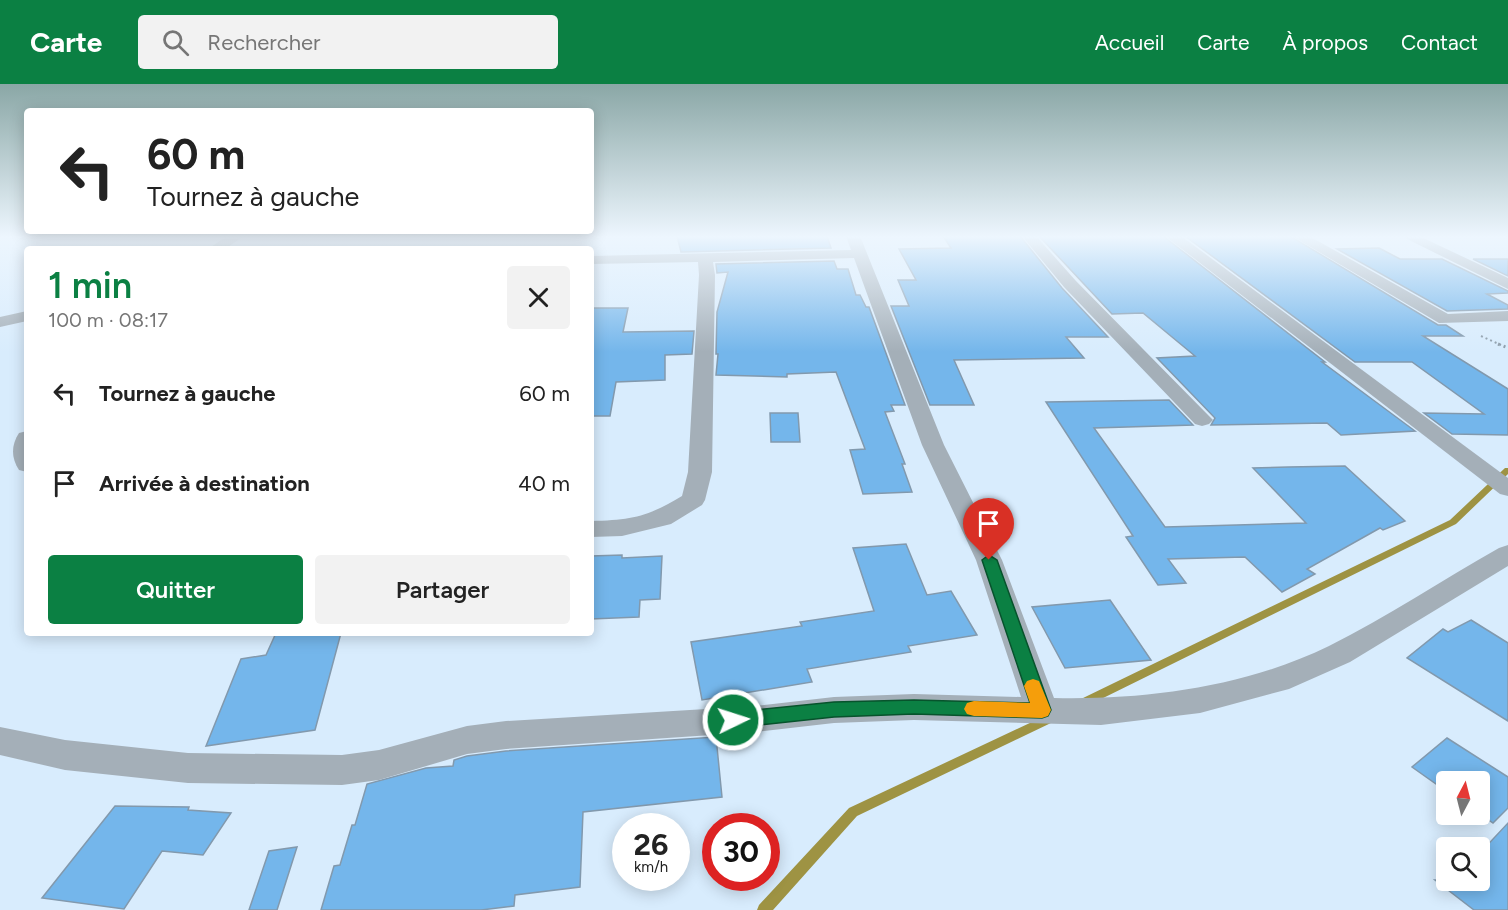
<!DOCTYPE html>
<html lang="fr">
<head>
<meta charset="utf-8">
<style>
  body { margin:0; font-family:Figtree,sans-serif; background:#f2f2f2; color:#222; height:100vh; display:flex; flex-direction:column; font-size:22px; white-space:nowrap }
  * { box-sizing:border-box; margin:0 }
  p { font-size:20px; color:#767676 }
  .icon { flex:none; width:33px; height:33px; fill:none; stroke:currentColor; stroke-width:2; stroke-linecap:round; stroke-linejoin:round }
  .map { position:relative; flex:1; overflow:hidden }
  .sheet { position:absolute; left:24px; top:162px; width:570px; height:390px; display:flex; flex-direction:column; background:#fff; border-radius:6px; box-shadow:0 3px 15px #0003 }
  .sheet>* { flex:none }
  .top-card { position:absolute; left:24px; top:24px; width:570px; height:126px; border-radius:6px; box-shadow:0 3px 15px #0003; background:#fff; color:#222; overflow:hidden }
  .needle { width:39px; rotate:7deg }
  .controls { position:absolute; left:1436px; top:687px; display:grid; gap:12px }
  .controls a { display:grid; place-items:center; width:54px; height:54px; border-radius:6px; background:#fff; box-shadow:0 3px 15px #0003; font-size:30px }
  .speed { position:absolute; left:612px; top:729px; display:flex; gap:12px; font-size:30px; font-weight:700; text-align:center }
  .speed>* { display:grid; place-content:center; width:78px; height:78px; border-radius:50%; background:#fff; box-shadow:0 3px 15px #0003; line-height:1 }
  .speed small { font-size:15px; font-weight:400 }
  .speed .limit { border:9px solid #d22; background:#fff; color:#111 }
  .pin { position:absolute; display:grid; place-items:center; width:51px; height:51px; color:#fff; margin:-62px -26px; border-radius:50% 50% 50% 0; rotate:-45deg; box-shadow:0 0 6px #0007 }
  .pin .icon { rotate:45deg }
  .me { position:absolute; width:66px; margin:-33px; rotate:86deg; stroke-linejoin:round; filter:drop-shadow(0 0 4px #0008) }
  .turn { display:flex; align-items:center; gap:21px; height:126px; padding:0 24px; font-size:27px }
  .turn .icon { width:78px; height:78px; stroke-width:2.5 }
  .turn b { display:block; font-size:42px; line-height:51px }
  .round { display:grid; place-items:center; flex:none; width:63px; height:63px; border-radius:6px; background:#f2f2f2 }
  .overview { display:flex; align-items:center; justify-content:space-between; height:102px; padding:0 24px }
  h1 { font-size:36px; font-weight:600; line-height:45px; color:#0b8043 }
  .primary-button { display:flex; gap:12px; margin-top:auto; padding:12px 24px }
  .primary-button a { flex:1; height:69px; border-radius:6px; background:#0b8043; color:#fff; font-size:24px; font-weight:600; line-height:69px; text-align:center }
  .primary-button a+a { background:#f2f2f2; color:#222 }
  ul { padding:0; list-style:none }
  li { display:flex; align-items:center; gap:18px; height:90px; padding:0 24px }
  li div { flex:1 }
  li b { display:block; font-size:22px }
  li em { font-style:normal }
  header { display:flex; align-items:center; gap:36px; box-sizing:border-box; height:84px; padding:0 30px; background:#0b8043; color:#fff }
  header strong { font-size:28px }
  nav { display:flex; gap:33px; margin-inline-start:auto; font-size:21px }
  .search { width:420px; height:54px; background:#f2f2f2; display:flex; align-items:center; gap:15px; box-sizing:border-box; padding:0 21px; border-radius:6px; color:#767676; font-size:22px }
  .map>svg:first-child { display:block }
  .lines { fill:none; stroke-linecap:round; stroke-linejoin:round }
  .stream { fill:#9e9343; fill-rule:evenodd }
  .building { fill:#74b6eb; stroke:#8299ad; stroke-width:1.5 }
  .path-far1 { stroke:#8d9daa; stroke-width:2; stroke-dasharray:2 3; stroke-linecap:butt }
  .path { stroke:#8d9daa; stroke-width:3; stroke-dasharray:2 4; stroke-linecap:butt }
  .street { fill:#a4afb8; fill-rule:evenodd }
  .route { fill:#0b8043; stroke:#07532c; stroke-width:1.5 }
  .slow { fill:#f59e0b }
</style>
</head>
<body>
<header>
<strong>Carte</strong>
<div class="search"><svg class="icon" aria-label="search" viewBox="0 0 24 24"><circle cx="10" cy="10" r="6"/><path d="M15 15l6 6"/></svg>Rechercher</div>
<nav><a>Accueil</a><a>Carte</a><a>À propos</a><a>Contact</a></nav>
</header>
<div class="map">
<svg width="1508" height="826" viewBox="0 0 1508 826">
  <rect width="100%" height="100%" fill="#d8ecfd"/>
  <g class="lines">
    <!-- stream -->
    <g class="stream">
      <polygon points="1505,384 1508,384 1508,390 1456,440 1089,621 1085,622 1081,621 1080,618 1081,615 1450,436"/>
      <polygon points="1049,630 1053,632 1055,635 1053,638 857,732 773,826 757,826 759,821 849,724"/>
    </g>
  </g>
  <!-- building -->
  <g class="building">
    <polygon points="677,152 827,152 831,164 681,168"/>
    <polygon points="943,152 1020,152 1062,204 1108,253 1066,253 1084,274 954,276 974,321 930,321 891,222 909,222 898,196 916,196 899,165 951,164"/>
    <polygon points="1039,152 1163,152 1325,278 1322,278 1415,347 1341,351 1327,339 1211,341 1215,334 1157,274 1195,272 1143,229 1112,230"/>
    <polygon points="1185,152 1290,152 1438,241 1446,241 1463,252 1423,252 1508,305 1508,351 1452,350 1424,329 1484,330 1412,278 1355,278"/>
    <polygon points="1379,164 1400,175 1442,175 1508,207 1508,209 1487,210 1508,221 1508,225 1447,227 1337,165"/>
    <polygon points="1473,175 1508,175 1508,192"/>
    <polygon points="834,177 837,185 848,185 856,211 860,211 866,223 869,223 905,321 891,321 894,327 885,328 905,380 902,380 912,408 863,410 850,366 865,365 836,288 787,290 787,293 716,291 718,270 716,270 717,228 728,188 717,189 716,180"/>
    <polygon points="591,224 628,224 623,248 694,247 692,270 665,271 665,296 616,298 610,332 591,332"/>
    <polygon points="1169,316 1193,341 1094,344 1165,443 1306,439 1253,384 1288,383 1345,382 1405,437 1383,446 1380,444 1307,485 1315,490 1282,508 1245,473 1168,475 1186,499 1158,501 1126,453 1133,452 1046,318"/>
    <polygon points="770,329 798,329 800,358 771,358"/>
    <polygon points="906,460 927,511 951,507 977,551 908,562 911,568 807,585 812,598 702,616 691,558 802,542 800,538 874,527 853,464"/>
    <polygon points="622,471 622,474 662,472 660,515 640,516 639,533 591,535 591,472"/>
    <polygon points="1110,516 1151,576 1065,584 1032,523"/>
    <polygon points="1471,536 1508,559 1508,637 1407,574 1443,545 1448,548"/>
    <polygon points="276,549 341,549 315,646 206,662 241,575 266,571"/>
    <polygon points="716,653 722,713 583,728 580,803 515,811 514,822 481,826 321,826 334,782 340,781 352,741 355,741 367,700 426,684 453,682 454,676 467,672 506,667"/>
    <polygon points="1447,654 1508,693 1508,724 1493,739 1479,729 1479,698 1446,698 1446,707 1412,683"/>
    <polygon points="115,722 189,723 188,726 231,729 203,771 162,767 124,825 42,814"/>
    <polygon points="1508,739 1508,826 1474,826 1435,796 1479,796 1479,770"/>
    <polygon points="297,763 277,826 249,826 269,767"/>
  </g>
  <g class="lines">
    <!-- path-far1 -->
    <polyline class="path-far1" points="1481,252 1501,261"/>
    <!-- path -->
    <polyline class="path" points="1498,260 1508,264"/>
    <!-- street -->
    <g class="street">
      <polygon points="227,152 244,152 225,165 208,165"/>
      <path d="M 846,152 L 860,152 L 944,361 L 1002,476 L 1054,614 C 1146,616 1245,603 1329,562 C 1387,533 1442,496 1499,464 L 1508,461 L 1508,482 L 1350,578 L 1289,605 L 1200,629 L 1101,641 L 914,636 L 834,639 L 756,648 L 506,665 L 467,670 L 379,696 L 342,701 L 188,699 L 65,686 L 0,671 L 0,643 L 65,656 L 188,669 L 342,671 L 379,666 L 467,642 L 506,637 L 756,622 L 834,613 L 914,610 L 1021,613 L 976,476 L 922,361 L 854,174 L 713,178 L 715,191 L 712,388 L 705,416 L 702,421 L 671,440 L 622,452 L 591,453 L 591,437 C 632,436 647,433 682,412 L 688,388 L 699,191 L 698,178 L 591,180 L 591,172 L 851,166 Z"/>
      <polygon points="1022,152 1036,152 1076,197 1209,332 1213,336 1209,340 1202,342 1195,340 1064,203"/>
      <polygon points="1165,152 1181,152 1508,394 1508,412 1500,410"/>
      <polygon points="1292,152 1309,152 1448,230 1508,227 1508,237 1439,239"/>
      <polygon points="1401,152 1419,152 1508,194 1508,205"/>
      <polygon points="27,227 27,237 0,243 0,233"/>
      <path d="M 27,347 L 27,388 L 19,386 C 11,374 11,361 19,349 Z"/>
    </g>
  </g>
  <!-- sky -->
  <linearGradient id="sky" x2="0" y2="1"><stop stop-color="#8aa7a6"/><stop offset="0.57" stop-color="#edf6fe"/><stop offset="1" stop-color="#edf6fe" stop-opacity="0"/></linearGradient>
  <rect width="1508" height="268" fill="url(#sky)"/>
  <!-- route -->
  <polygon class="route" points="989,471 997,476 1051,626 1048,632 1042,634 914,630 834,633 733,644 726,641 724,636 726,631 733,628 834,618 914,616 1030,619 982,476"/>
  <!-- slow -->
  <polygon class="slow" points="1033,595 1039,597 1051,626 1048,632 1042,634 974,632 967,630 964,625 967,619 974,617 1030,619 1024,602 1027,597"/>
</svg>
<div class="controls">
<a><svg class="needle" viewBox="-14 -14 28 28"><path d="M0-13l5 13h-10z" fill="#e53935"/><path d="M0 13l5-13h-10z" fill="#767676"/></svg></a>
<a><svg class="icon" aria-label="search" viewBox="0 0 24 24"><circle cx="10" cy="10" r="6"/><path d="M15 15l6 6"/></svg></a>
</div>
<div class="speed"><div>26<small>km/h</small></div><div class="limit">30</div></div>
<div class="pin" style="left:989px;top:476px;background:#d93025"><svg class="icon" aria-label="arrive" viewBox="0 0 24 24"><path d="M6 21V4h12l-3 4 3 4H6"/></svg></div>
<svg class="me" style="left:733px;top:636px" viewBox="-20 -20 40 40"><circle r="17" fill="#0b8043" stroke="#fff" stroke-width="3"/><path d="M0-11L8 9 0 5-8 9z" fill="#fff"/></svg>
<div class="top-card">
<div class="turn"><svg class="icon" aria-label="left" viewBox="0 0 24 24"><path d="M17 20v-9H6M10 6l-5 5 5 5"/></svg><div><b>60 m</b>Tournez à gauche</div></div>
</div>
<section class="sheet">
<div class="overview"><div><h1>1 min</h1><p>100 m · 08:17</p></div><a class="round"><svg class="icon" aria-label="close" viewBox="0 0 24 24"><path d="M6 6l12 12M18 6L6 18"/></svg></a></div>
<ul>
<li><svg class="icon" aria-label="left" viewBox="0 0 24 24"><path d="M17 20v-9H6M10 6l-5 5 5 5"/></svg><div><b>Tournez à gauche</b></div><em>60 m</em></li>
<li><svg class="icon" aria-label="arrive" viewBox="0 0 24 24"><path d="M6 21V4h12l-3 4 3 4H6"/></svg><div><b>Arrivée à destination</b></div><em>40 m</em></li>
</ul>
<div class="primary-button"><a>Quitter</a><a>Partager</a></div>
</section>
</div>
</body>
</html>
